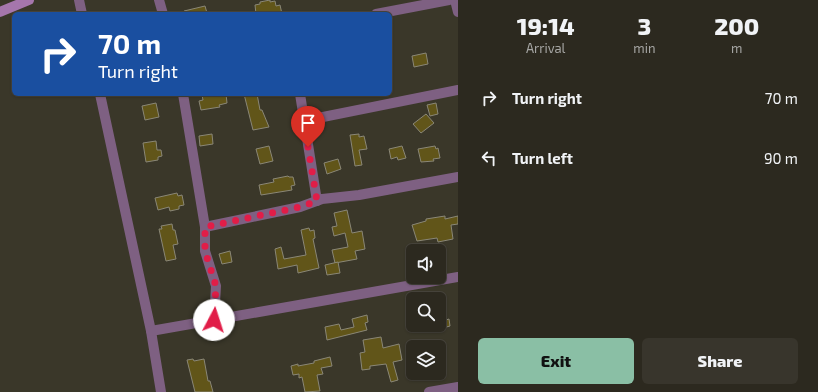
<!DOCTYPE html>
<html lang="en">
<head>
<meta charset="utf-8">
<style>
  body { margin:0; font-family:"Exo 2",sans-serif; background:#38352c; color:#f1f3f6; height:100vh; display:flex; flex-direction:column; font-size:15px; white-space:nowrap }
  * { box-sizing:border-box; margin:0 }
  p { font-size:13px; color:#a6a6a4 }
  .icon { flex:none; width:22px; height:22px; fill:none; stroke:currentColor; stroke-width:2; stroke-linecap:round; stroke-linejoin:round }
  .map { position:relative; flex:1; overflow:hidden }
  .side { display:flex; flex-direction:column; background:#2c291f; width:360px }
  .side>* { flex:none }
  .hud { position:absolute; left:12px; top:12px; width:380px; height:84px; border-radius:6px; box-shadow:0 1px 3px #0004,0 0 0 1px #48453d; background:#1a4fa0; color:#fff; overflow:hidden }
  .fabs { position:absolute; left:406px; top:244px; display:grid; gap:8px }
  .fabs a { display:grid; place-items:center; width:40px; height:40px; border-radius:6px; background:#2c291f; box-shadow:0 1px 3px #0004,0 0 0 1px #48453d; font-size:20px }
  .pin { position:absolute; display:grid; place-items:center; width:34px; height:34px; color:#fff; margin:-41px -17px; border-radius:50% 50% 50% 0; rotate:-45deg; box-shadow:0 0 4px #0007 }
  .pin .icon { rotate:45deg }
  .me { position:absolute; width:44px; margin:-22px; rotate:5deg; stroke-linejoin:round; filter:drop-shadow(0 0 3px #0008) }
  .turn { display:flex; align-items:center; gap:14px; height:84px; padding:0 20px; font-size:18px }
  .turn .icon { width:52px; height:52px; stroke-width:2.5 }
  .turn b { display:block; font-size:28px; line-height:34px }
  .eta { display:flex; justify-content:space-evenly; align-items:center; height:68px; text-align:center }
  .eta b { font-size:24px; font-weight:800; line-height:28px }
  .action { display:flex; gap:8px; margin-top:auto; padding:8px 20px }
  .action a { flex:1; height:46px; border-radius:6px; background:#8abfa5; color:#111; font-size:16px; font-weight:800; line-height:46px; text-align:center }
  .action a+a { background:#38352c; color:#f1f3f6 }
  ul { padding:0; list-style:none }
  li { display:flex; align-items:center; gap:12px; height:60px; padding:0 20px }
  li div { flex:1 }
  li b { display:block; font-size:15px }
  li em { font-style:normal }
  main { display:flex; flex:1; min-height:0 }
  .map>svg:first-child { display:block }
  .building { fill:#615519; stroke:#8a8777 }
  .lines { fill:none; stroke-linecap:round; stroke-linejoin:round }
  .street { stroke:#7e6082; stroke-width:10 }
  .secondary { stroke:#a576ac; stroke-width:10 }
  .route { stroke:#e11d48; stroke-width:7; stroke-dasharray:0 12.6 }
</style>
</head>
<body>
<main>
<div class="map">
<svg width="458" height="392" viewBox="0 0 458 392">
  <rect width="100%" height="100%" fill="#3a3729"/>
  <!-- building -->
  <g class="building">
    <polygon points="270,0 270,2 275,1 276,6 280,5 282,14 256,14 255,5 260,4 260,2"/>
    <polygon points="205,6 207,13 185,14 184,11"/>
    <polygon points="426,53 428,64 414,67 412,56"/>
    <polygon points="210,94 226,94 227,103 219,105 220,107 201,110 199,101 203,100 202,95"/>
    <polygon points="244,94 257,94 260,110 262,110 269,127 253,130"/>
    <polygon points="156,103 159,117 145,120 142,106"/>
    <polygon points="436,103 438,114 430,116 427,105"/>
    <polygon points="426,114 434,123 421,133 413,124"/>
    <polygon points="212,134 213,144 200,146 199,136"/>
    <polygon points="359,134 359,137 364,136 367,149 359,150 362,165 355,166 350,135"/>
    <polygon points="156,141 157,150 161,150 162,156 158,157 158,160 146,162 143,143"/>
    <polygon points="269,146 273,161 260,164 256,149"/>
    <polygon points="402,146 406,158 398,160 397,157 391,159 389,149"/>
    <polygon points="435,146 436,149 438,148 440,158 433,159 434,161 421,162 418,149"/>
    <polygon points="338,159 341,169 327,174 324,163"/>
    <polygon points="288,176 289,177 293,177 295,185 291,186 292,190 261,195 259,185 274,182 273,179"/>
    <polygon points="177,193 178,196 182,195 184,205 179,206 179,209 170,211 169,207 158,210 155,198"/>
    <polygon points="347,210 352,233 362,231 365,249 355,251 357,259 335,263 332,250 348,247 345,233 334,236 332,227 337,226 334,213"/>
    <polygon points="445,216 445,219 458,216 458,224 451,225 453,239 438,242 437,238 417,241 412,225 426,221 426,219"/>
    <polygon points="172,224 173,230 175,230 178,244 173,245 176,259 166,261 159,229 162,229 161,226"/>
    <polygon points="309,228 310,231 314,230 315,238 313,239 319,268 298,273 297,265 278,269 275,249 281,247 284,259 306,255 301,230"/>
    <polygon points="230,251 232,262 222,264 219,254"/>
    <polygon points="338,262 340,273 327,275 325,265"/>
    <polygon points="367,315 368,322 365,323 367,330 327,340 325,327 339,324 341,330 354,327 352,319"/>
    <polygon points="445,316 446,320 449,319 450,326 439,329 439,318"/>
    <polygon points="381,337 383,348 399,344 402,360 393,362 398,380 391,382 386,364 370,366 370,369 362,370 360,353 365,352 363,340"/>
    <polygon points="330,357 332,366 321,368 323,374 317,375 320,391 305,392 302,377 299,378 299,374 293,375 291,366 298,364 298,366 314,363 314,361"/>
    <polygon points="193,359 194,361 204,359 208,381 210,381 213,392 195,392 187,360"/>
  </g>
  <g class="lines">
    <!-- street -->
    <g class="street">
      <polyline points="79,0 82,14"/>
      <polyline points="159,0 163,14"/>
      <polyline points="455,0 458,12"/>
      <polyline points="376,14 449,0"/>
      <polyline points="100,94 151,331 161,392"/>
      <polyline points="183,94 205,227 205,251 216,286 214,320"/>
      <polyline points="300,94 317,201"/>
      <polyline points="303,121 458,90"/>
      <polyline points="205,227 300,207 322,199 359,195 458,177"/>
      <polyline points="151,331 458,277"/>
      <polyline points="429,392 458,387"/>
    </g>
    <!-- secondary -->
    <polyline class="secondary" points="0,12 29,0"/>
  </g>
  <g class="lines">
    <!-- route -->
    <polyline class="route" points="214,320 216,286 205,251 205,227 300,207 317,201 308,147"/>
  </g>
</svg>
<div class="fabs">
<a><svg class="icon" aria-label="sound" viewBox="0 0 24 24"><path d="M4 9h4l5-4v14l-5-4H4zM17 9q2 3 0 6"/></svg></a>
<a><svg class="icon" aria-label="search" viewBox="0 0 24 24"><circle cx="10" cy="10" r="6"/><path d="M15 15l6 6"/></svg></a>
<a><svg class="icon" aria-label="layers" viewBox="0 0 24 24"><path d="M12 4l9 5-9 5-9-5zM3 14l9 5 9-5"/></svg></a>
</div>
<div class="pin" style="left:308px;top:147px;background:#d93025"><svg class="icon" aria-label="arrive" viewBox="0 0 24 24"><path d="M6 21V4h12l-3 4 3 4H6"/></svg></div>
<svg class="me" style="left:214px;top:320px" viewBox="-20 -20 40 40"><circle r="19" fill="#fff"/><path d="M0-13L10 11 0 6-10 11z" fill="#e11d48"/></svg>
<div class="hud">
<div class="turn"><svg class="icon" aria-label="right" viewBox="0 0 24 24"><path d="M7 20v-9h11M14 6l5 5-5 5"/></svg><div><b>70 m</b>Turn right</div></div>
</div>
</div>
<section class="side">
<div class="eta">
<div><b>19:14</b><p>Arrival</p></div>
<div><b>3</b><p>min</p></div>
<div><b>200</b><p>m</p></div>
</div>
<ul>
<li><svg class="icon" aria-label="right" viewBox="0 0 24 24"><path d="M7 20v-9h11M14 6l5 5-5 5"/></svg><div><b>Turn right</b></div><em>70 m</em></li>
<li><svg class="icon" aria-label="left" viewBox="0 0 24 24"><path d="M17 20v-9H6M10 6l-5 5 5 5"/></svg><div><b>Turn left</b></div><em>90 m</em></li>
</ul>
<div class="action"><a>Exit</a><a>Share</a></div>
</section>
</main>
</body>
</html>
